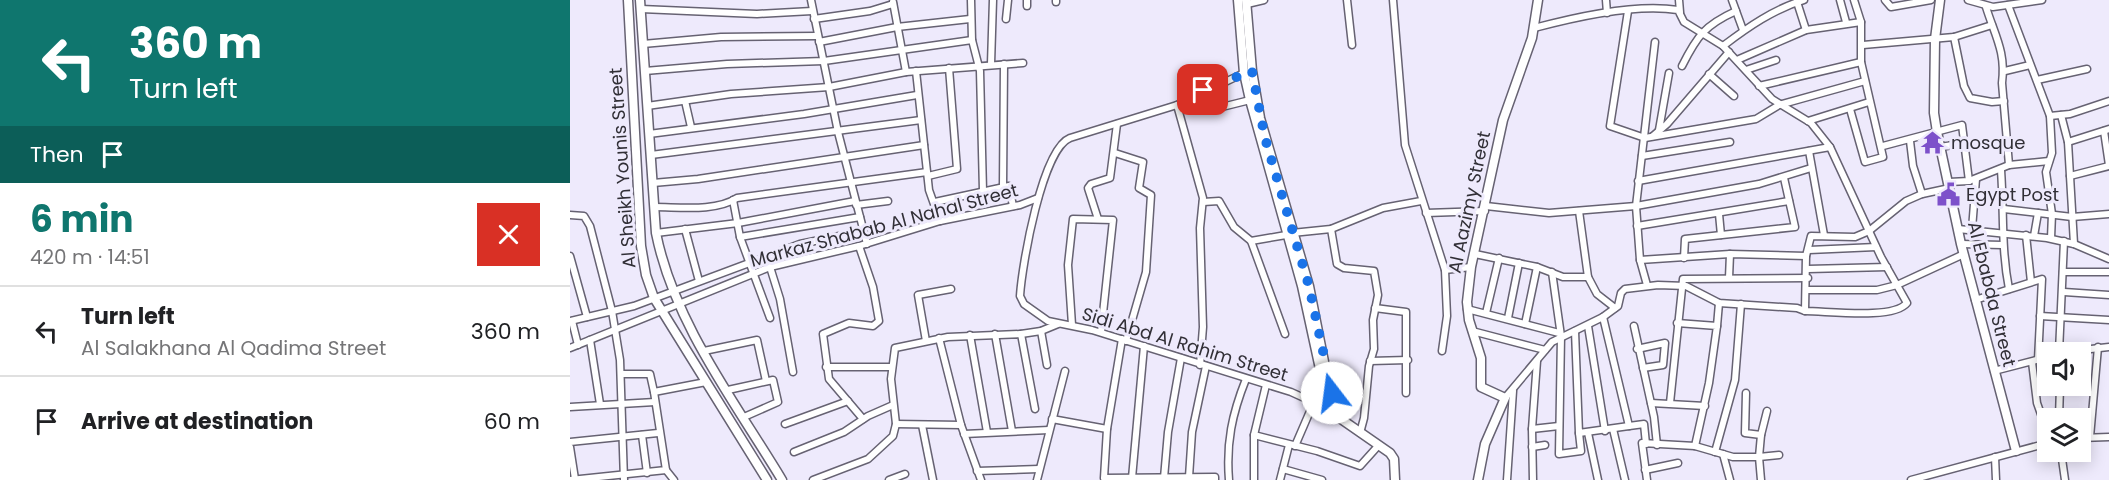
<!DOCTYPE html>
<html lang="en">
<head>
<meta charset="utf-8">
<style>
  body { margin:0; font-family:Poppins,sans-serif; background:#f2f2f2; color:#202124; height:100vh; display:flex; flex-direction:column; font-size:22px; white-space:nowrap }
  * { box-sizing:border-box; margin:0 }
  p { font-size:20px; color:#757577 }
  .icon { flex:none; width:33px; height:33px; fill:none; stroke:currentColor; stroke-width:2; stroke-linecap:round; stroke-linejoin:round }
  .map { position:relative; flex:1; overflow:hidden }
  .panel { display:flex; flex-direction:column; background:#fff; width:570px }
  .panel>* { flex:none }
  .guide { background:#0f766e; color:#fff; overflow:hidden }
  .tools { position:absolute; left:1467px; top:342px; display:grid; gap:12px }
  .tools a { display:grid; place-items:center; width:54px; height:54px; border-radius:0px; background:#fff; box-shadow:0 3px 15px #0003; font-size:30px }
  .pin { position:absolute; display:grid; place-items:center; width:51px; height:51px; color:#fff; margin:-26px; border-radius:12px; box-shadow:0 3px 9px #0006 }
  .me { position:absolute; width:66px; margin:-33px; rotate:345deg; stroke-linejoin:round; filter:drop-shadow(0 0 4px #0008) }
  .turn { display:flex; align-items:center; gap:21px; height:126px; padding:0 30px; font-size:27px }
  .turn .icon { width:78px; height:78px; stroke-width:2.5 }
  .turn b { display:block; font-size:42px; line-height:51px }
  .then { display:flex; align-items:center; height:57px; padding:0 30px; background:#0003; gap:12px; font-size:22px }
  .round { display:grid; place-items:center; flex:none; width:63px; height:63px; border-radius:0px; background:#f2f2f2 }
  .summary { display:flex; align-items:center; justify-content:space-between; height:102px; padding:0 30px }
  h1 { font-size:36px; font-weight:700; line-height:45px; color:#0f766e }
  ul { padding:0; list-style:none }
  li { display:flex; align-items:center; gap:18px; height:90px; padding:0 30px; border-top:2px solid #e0e0e0 }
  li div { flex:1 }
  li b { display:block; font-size:22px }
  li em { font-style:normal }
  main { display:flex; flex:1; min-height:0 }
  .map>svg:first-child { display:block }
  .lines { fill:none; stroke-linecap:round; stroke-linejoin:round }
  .street-casing { stroke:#666272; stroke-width:9 }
  .secondary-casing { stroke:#666272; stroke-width:11 }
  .street { stroke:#fff; stroke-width:6 }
  .secondary { stroke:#fff; stroke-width:8 }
  .route { stroke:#1a73e8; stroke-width:10; stroke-dasharray:0 18 }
  .labels { text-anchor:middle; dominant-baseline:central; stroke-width:6; stroke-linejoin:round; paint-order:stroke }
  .poi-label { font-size:18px; fill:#312f36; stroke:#eeeafc; text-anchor:start }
  .street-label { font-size:18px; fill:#312f36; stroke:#eeeafc }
</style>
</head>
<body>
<main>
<section class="panel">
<div class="guide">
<div class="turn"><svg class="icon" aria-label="left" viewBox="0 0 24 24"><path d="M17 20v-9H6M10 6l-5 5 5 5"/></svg><div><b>360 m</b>Turn left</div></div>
<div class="then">Then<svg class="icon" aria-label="arrive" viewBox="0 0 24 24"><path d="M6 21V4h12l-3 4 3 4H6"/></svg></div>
</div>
<div class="summary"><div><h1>6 min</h1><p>420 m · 14:51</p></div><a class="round" style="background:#d93025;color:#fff"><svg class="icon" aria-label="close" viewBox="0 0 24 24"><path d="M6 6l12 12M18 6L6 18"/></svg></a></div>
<ul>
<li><svg class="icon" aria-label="left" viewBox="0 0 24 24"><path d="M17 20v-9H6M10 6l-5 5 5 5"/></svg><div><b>Turn left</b><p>Al Salakhana Al Qadima Street</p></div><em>360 m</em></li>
<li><svg class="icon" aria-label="arrive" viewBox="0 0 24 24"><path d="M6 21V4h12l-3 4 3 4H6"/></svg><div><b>Arrive at destination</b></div><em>60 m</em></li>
</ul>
</section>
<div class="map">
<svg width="1539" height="480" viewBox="0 0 1539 480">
  <rect width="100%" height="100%" fill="#eeeafc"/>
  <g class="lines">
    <defs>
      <g id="street">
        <polyline points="241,0 268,132 297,244"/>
        <polyline points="401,0 402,40 410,71 413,191"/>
        <polyline points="777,0 782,45"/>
        <polyline points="823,0 835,145 875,270 877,316 872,351"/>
        <polyline points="1036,0 1037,13"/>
        <polyline points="1109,0 1110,12"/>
        <polyline points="1162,0 1173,30"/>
        <polyline points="1270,0 1276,22"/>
        <polyline points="1315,0 1321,7 1361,0"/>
        <polyline points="1398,0 1423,7 1472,0"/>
        <polyline points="323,2 336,72"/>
        <polyline points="486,2 486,0"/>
        <polyline points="1227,2 1236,30"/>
        <polyline points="677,4 694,0"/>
        <polyline points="1438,5 1480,116 1482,153 1476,172 1482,214 1481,238"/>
        <polyline points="457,6 457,0"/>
        <path d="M 1416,7 C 1425,36 1436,52 1432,83 L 1439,165"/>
        <polyline points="71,9 187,14 242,11"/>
        <polyline points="1058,11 1040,126 1075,138 1186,119 1209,105 1295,81"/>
        <polyline points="244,19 300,11 323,4"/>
        <polyline points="436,19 438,0"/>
        <polyline points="1384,37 1394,86 1400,98 1422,102 1434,101"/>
        <polyline points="249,42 327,27 400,19"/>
        <polyline points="73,44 151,37 247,36"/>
        <polyline points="1293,45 1384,37 1422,25"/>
        <path d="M 1153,46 C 1178,27 1204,9 1234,0"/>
        <polyline points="1167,60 1236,30 1291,22"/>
        <polyline points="421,64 423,0"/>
        <path d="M 1112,66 C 1127,36 1135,25 1166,11"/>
        <polyline points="1176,70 1206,60"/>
        <polyline points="75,71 157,64 254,61 402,40"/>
        <polyline points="346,71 359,190 370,221"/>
        <polyline points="1435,71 1460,65"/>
        <path d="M 674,73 L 607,105 L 500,138 C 472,149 452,265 450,296 L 454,304 L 478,321 L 522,330 L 721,392 L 765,412"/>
        <polyline points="1139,74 1164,96"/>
        <polyline points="1467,80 1517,69"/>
        <polyline points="1189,86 1291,62"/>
        <polyline points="627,95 640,110 680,100"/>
        <polyline points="115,101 121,127"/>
        <polyline points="607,105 633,198 630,228 633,327 630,365"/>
        <polyline points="77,106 161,94 259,87 336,72 453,63"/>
        <polyline points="1280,109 1295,162 1313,157 1291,62 1291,22 1284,0"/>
        <polyline points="1491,115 1498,142 1504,244"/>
        <polyline points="1480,116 1500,114 1539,101"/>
        <polyline points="1238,121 1299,102"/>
        <polyline points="1089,130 1099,73"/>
        <polyline points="1534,131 1539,165"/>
        <polyline points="79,134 234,114 347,95"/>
        <polyline points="1083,136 1097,124 1159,52"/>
        <polyline points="1340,141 1343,166 1352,194"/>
        <polyline points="1498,142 1539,129"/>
        <polyline points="1313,146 1392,125 1399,181"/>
        <polyline points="1370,147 1395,143"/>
        <polyline points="1239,151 1254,235"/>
        <polyline points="545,153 573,162 569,188 581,195 576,272 556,341"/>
        <polyline points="81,155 351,120"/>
        <polyline points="1072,156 1160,142"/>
        <path d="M 1431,170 C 1434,211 1431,248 1439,289"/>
        <polyline points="358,176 387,169 379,68"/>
        <polyline points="1500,176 1539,166"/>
        <polyline points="1068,181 1260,147"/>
        <polyline points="1379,182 1399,181 1439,165 1479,161"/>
        <polyline points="83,183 128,179 354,145"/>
        <polyline points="433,186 434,64"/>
        <polyline points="163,200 170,237 200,318"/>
        <polyline points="365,202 439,186 443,206"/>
        <polyline points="633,202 649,201 664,227 681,241 715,334"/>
        <polyline points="286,205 318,201"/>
        <polyline points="916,206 979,213 1066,206 1189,184 1241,168"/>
        <path d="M 84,207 C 110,207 145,212 167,198 L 357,172"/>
        <polyline points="1434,209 1502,217 1539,214"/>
        <polyline points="856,213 915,211"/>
        <polyline points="1149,214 1151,235"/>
        <polyline points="0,215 14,216 20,226 42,311 50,360 54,480"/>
        <polyline points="528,219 518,188 521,184 540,178 547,124"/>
        <polyline points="1067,226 1219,201"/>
        <polyline points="115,229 129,281"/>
        <polyline points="761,229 767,264 774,268 804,271 808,295 803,320 804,349 799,366 794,418 790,433"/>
        <polyline points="1388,229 1477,238 1504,244 1539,259"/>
        <polyline points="1402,229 1406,179"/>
        <polyline points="86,233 168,223 285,201"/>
        <polyline points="722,233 761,229 813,208 851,201"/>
        <polyline points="1456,235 1461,282"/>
        <polyline points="1464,236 1468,213"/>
        <polyline points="170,237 290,217"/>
        <polyline points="681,241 716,235"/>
        <polyline points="1391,244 1432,245"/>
        <polyline points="289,246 303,287 309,321 303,326 279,323 253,334 259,379 293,419"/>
        <polyline points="1239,250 1306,247"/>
        <polyline points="905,254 967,267 993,277 1018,277 1009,211"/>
        <polyline points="0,256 17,317"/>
        <polyline points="1114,258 1115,239 1225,227 1214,178"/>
        <polyline points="1070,260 1160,254 1236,256"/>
        <polyline points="200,267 210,299 223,372"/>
        <polyline points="1238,269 1317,267"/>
        <polyline points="875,270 901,267"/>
        <polyline points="982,272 991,336 989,454 1011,451 1009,433"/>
        <polyline points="1493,272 1539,272"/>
        <polyline points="1018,277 1027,294 1045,308"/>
        <polyline points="1159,278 1160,254"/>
        <polyline points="1077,285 1070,260 1066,206 1085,42"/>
        <polyline points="1237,290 1307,290 1327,285 1394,254"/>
        <polyline points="1494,292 1539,295"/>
        <polyline points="1405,300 1472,279 1468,360"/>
        <polyline points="805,308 836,312 836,393"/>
        <polyline points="897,309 989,333"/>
        <polyline points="1235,311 1236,256 1241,236 1285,237 1299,231 1336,201 1352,194 1380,188"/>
        <polyline points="916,313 929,258"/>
        <polyline points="1470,316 1539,320"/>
        <polyline points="938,318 949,263"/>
        <polyline points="0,321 64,306 230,244 294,231"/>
        <polyline points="2,321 8,345"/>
        <polyline points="1107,323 1147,326 1139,383 1125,446"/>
        <polyline points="955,324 967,267"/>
        <polyline points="502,325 498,265 503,219 543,220 531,332"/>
        <polyline points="1018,326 1035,431"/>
        <polyline points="1064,326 1084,417 1087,445"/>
        <polyline points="1147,326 1149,303"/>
        <polyline points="471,331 477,365"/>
        <polyline points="902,331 975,350"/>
        <polyline points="1005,331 1009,433 1059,426 1033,317"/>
        <polyline points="425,334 442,431"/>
        <polyline points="451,334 471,331 488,324"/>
        <polyline points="400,335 417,432"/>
        <polyline points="369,338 391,425 411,480"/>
        <polyline points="552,339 537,429 534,478 645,477 645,480"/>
        <polyline points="20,340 30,404"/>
        <polyline points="356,341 348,295 381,289"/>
        <polyline points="0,348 200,267 289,246 370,221 450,205 468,198"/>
        <polyline points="1067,349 1095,343 1093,365 1073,368"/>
        <polyline points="134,351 187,340 196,381"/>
        <polyline points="1489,352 1494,241"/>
        <polyline points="1494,352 1539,347"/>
        <polyline points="800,361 838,360"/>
        <polyline points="1462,362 1467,403 1478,434"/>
        <polyline points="256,367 322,367"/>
        <polyline points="1424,371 1478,357"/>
        <polyline points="51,374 80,374 84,392"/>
        <polyline points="158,390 203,380 208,402 174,417"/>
        <polyline points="1176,393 1175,433 1191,435 1189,457 1209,455"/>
        <path d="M 935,398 L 982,342 L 1033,317 L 1048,306 L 1051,293 L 1055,289 L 1088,285 L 1116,286 L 1149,303 L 1227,308 L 1235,311 C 1258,311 1323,320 1337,303 L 1311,257 L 1260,147 L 1241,123 L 1202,99 L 1153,46 L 1114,22 L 1108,10 C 1066,3 1005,17 964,28"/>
        <polyline points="1081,403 1135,406"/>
        <polyline points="1100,403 1113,279 1238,278"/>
        <polyline points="0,407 85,402"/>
        <polyline points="1489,418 1490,386"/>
        <polyline points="482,419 537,429"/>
        <polyline points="215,424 278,401"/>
        <polyline points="326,424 391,425"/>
        <polyline points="352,425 363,480"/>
        <polyline points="1059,426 1074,424 1076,444"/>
        <polyline points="962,429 989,426"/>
        <polyline points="1043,429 1055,480"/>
        <polyline points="1018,433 1028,480"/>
        <polyline points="394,434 479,430"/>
        <polyline points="72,435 77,473"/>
        <polyline points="684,435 747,451 790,466 808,446"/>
        <polyline points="1191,435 1197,411"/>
        <polyline points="1520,437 1528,347"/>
        <polyline points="1510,438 1539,437"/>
        <polyline points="0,442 88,433"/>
        <polyline points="725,446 744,402"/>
        <polyline points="0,447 5,479"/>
        <polyline points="962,447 975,445"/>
        <polyline points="224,452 274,432 298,416 323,405"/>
        <polyline points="1145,452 1165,380 1171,304"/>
        <polyline points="1491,452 1495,480"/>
        <polyline points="1153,454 1160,480"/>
        <polyline points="1425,457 1426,480"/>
        <polyline points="713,469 752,480"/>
        <polyline points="96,470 104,480"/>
        <polyline points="1075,470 1108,463"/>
        <polyline points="407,471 469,469"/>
        <polyline points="619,477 622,432 636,366"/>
        <polyline points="562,478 574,346"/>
        <polyline points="594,478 598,432 611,358"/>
        <polyline points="0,480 96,470 84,392 136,382"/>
        <polyline points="243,480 298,459 323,436 326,424 321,379 325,348 378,337 451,334 465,409"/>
        <polyline points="319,480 335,474"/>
        <polyline points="467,480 495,371"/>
        <path d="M 659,480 C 656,443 662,414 676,379"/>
        <polyline points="684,480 684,435 696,385"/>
        <polyline points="710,480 719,445"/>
        <polyline points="937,480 943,391"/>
        <polyline points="963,480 962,429 967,361"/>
        <polyline points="1077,480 1072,443 1125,446 1163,457 1189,457 1191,480"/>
        <polyline points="1341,480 1478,443"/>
      </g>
      <g id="secondary">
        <polyline points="58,0 71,246 76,275 84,298 197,480"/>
        <path d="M 70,0 L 86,233 C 104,323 165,402 212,480"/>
        <polyline points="668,0 674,73 680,100 732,286 755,392 761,401"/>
        <polyline points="676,0 682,71 690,118 739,286 763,407 771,419 820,453 824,459 825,480"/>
        <polyline points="1370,0 1365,39 1364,113 1367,132 1391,244 1446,451"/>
        <polyline points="908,480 915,444 935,398 911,387 911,358 899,320 897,302 901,267 933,120 962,38 968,0"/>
      </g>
    </defs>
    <!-- street casing -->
    <use href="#street" class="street-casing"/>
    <!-- secondary casing -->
    <use href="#secondary" class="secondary-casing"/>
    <!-- street -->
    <use href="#street" class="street"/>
    <!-- secondary -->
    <use href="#secondary" class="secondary"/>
  </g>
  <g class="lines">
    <!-- route -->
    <polyline class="route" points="633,90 682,71 695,138 739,286 762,393"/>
  </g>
  <!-- icons -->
  <defs>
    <symbol id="temple-bare" viewBox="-9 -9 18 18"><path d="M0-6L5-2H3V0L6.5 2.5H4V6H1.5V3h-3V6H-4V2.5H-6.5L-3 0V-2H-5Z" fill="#7d51ca" stroke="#eeeafc" stroke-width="2.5" paint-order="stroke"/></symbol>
    <symbol id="civic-bare" viewBox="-9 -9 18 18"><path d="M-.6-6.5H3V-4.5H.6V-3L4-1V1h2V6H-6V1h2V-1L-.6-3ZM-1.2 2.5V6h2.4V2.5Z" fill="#7d51ca" stroke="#eeeafc" stroke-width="2.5" paint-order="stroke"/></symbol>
  </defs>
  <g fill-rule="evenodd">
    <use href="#temple-bare" x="1346" y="126" width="33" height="33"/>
    <use href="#civic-bare" x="1362" y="178" width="33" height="33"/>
  </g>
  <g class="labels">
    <!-- poi labels -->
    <g class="poi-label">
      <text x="1381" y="142">mosque</text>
      <text x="1396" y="194">Egypt Post</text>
    </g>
    <!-- street labels -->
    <g class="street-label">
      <text transform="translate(52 168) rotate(-94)">Al Sheikh Younis Street</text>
      <text transform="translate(899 202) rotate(-78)">Al Aazimy Street</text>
      <text transform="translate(314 225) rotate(-15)">Markaz Shabab Al Nahal Street</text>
      <text transform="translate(1422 294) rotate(76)">Al Ebabda Street</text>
      <text transform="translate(615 344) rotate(17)">Sidi Abd Al Rahim Street</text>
    </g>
  </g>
</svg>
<div class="tools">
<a><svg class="icon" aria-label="sound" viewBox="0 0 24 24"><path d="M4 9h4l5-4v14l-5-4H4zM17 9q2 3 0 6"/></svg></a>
<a><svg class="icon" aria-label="layers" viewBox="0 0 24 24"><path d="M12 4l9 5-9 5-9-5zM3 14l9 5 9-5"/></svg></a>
</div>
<div class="pin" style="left:633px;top:90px;background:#d93025"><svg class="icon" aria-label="arrive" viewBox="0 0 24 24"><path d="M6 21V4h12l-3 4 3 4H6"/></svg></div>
<svg class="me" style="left:762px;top:393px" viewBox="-20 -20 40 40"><circle r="19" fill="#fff"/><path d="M0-13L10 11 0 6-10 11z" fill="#1a73e8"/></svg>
</div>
</main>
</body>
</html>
